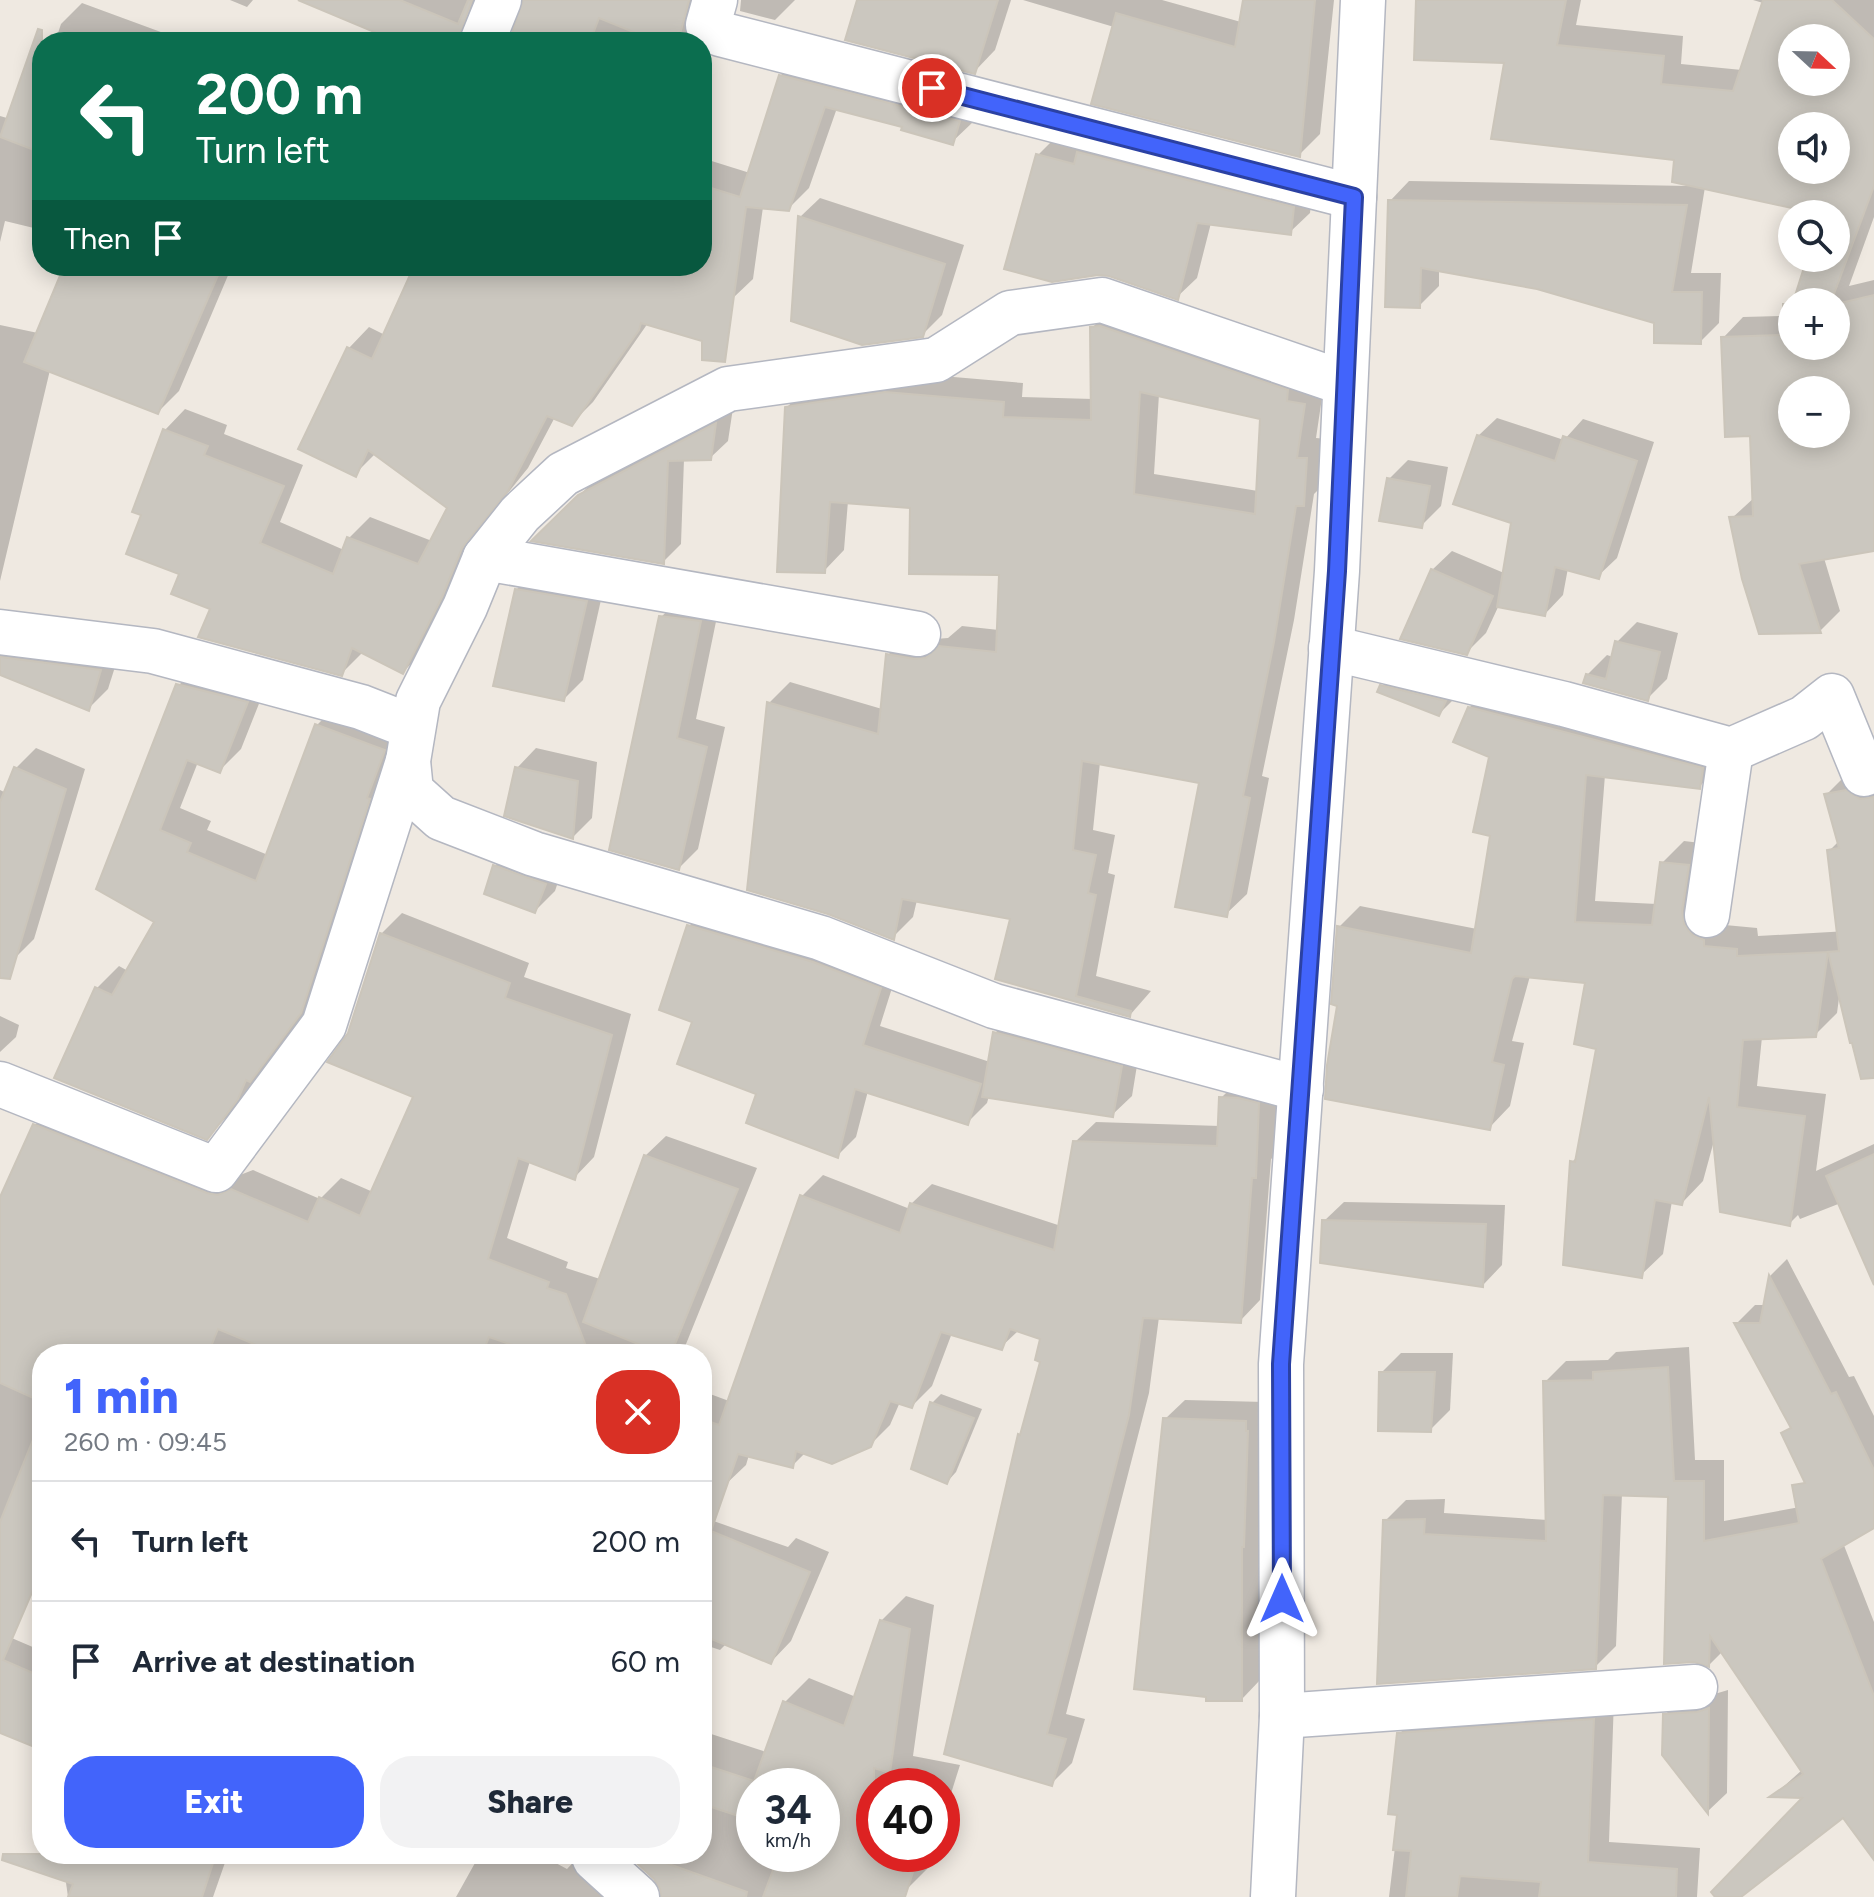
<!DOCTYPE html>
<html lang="en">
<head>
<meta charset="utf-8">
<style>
  body { margin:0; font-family:Figtree,sans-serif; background:#f2f2f3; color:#1f2937; height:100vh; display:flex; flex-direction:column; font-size:30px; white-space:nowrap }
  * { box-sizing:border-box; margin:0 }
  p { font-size:26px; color:#747a83 }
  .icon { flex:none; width:44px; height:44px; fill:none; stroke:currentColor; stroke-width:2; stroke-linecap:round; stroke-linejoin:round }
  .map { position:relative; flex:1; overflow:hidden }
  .sheet { position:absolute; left:32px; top:1344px; width:680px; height:520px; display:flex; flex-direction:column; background:#fff; border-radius:32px; box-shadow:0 4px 20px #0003 }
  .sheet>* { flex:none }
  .hud { position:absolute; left:32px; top:32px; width:680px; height:244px; border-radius:32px; box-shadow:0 4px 20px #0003; background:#0b6e4f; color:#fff; overflow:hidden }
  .needle { width:52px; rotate:112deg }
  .buttons { position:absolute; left:1778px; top:24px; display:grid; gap:16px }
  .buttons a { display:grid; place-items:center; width:72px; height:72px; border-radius:50%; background:#fff; box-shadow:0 4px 20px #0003; font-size:40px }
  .speed { position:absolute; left:736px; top:1768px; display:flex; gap:16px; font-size:40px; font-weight:700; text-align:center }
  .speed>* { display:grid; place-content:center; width:104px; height:104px; border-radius:50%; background:#fff; box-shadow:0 4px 20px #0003; line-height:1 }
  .speed small { font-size:20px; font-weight:400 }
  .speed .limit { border:12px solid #d22; background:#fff; color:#111 }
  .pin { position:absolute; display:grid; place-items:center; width:68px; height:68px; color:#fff; margin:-34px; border:4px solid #fff; border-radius:50%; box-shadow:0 2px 8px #0007 }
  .me { position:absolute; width:88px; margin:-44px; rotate:0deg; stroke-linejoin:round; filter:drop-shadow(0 0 6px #0008) }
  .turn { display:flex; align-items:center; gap:28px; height:168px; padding:0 32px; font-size:36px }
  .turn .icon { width:104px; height:104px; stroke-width:2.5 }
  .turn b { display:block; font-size:56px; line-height:68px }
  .then { display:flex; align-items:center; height:76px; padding:0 32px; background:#0003; gap:16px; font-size:30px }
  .round { display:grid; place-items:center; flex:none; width:84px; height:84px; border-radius:32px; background:#f2f2f3 }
  .headline { display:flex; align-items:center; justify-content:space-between; height:136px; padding:0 32px }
  h1 { font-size:48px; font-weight:800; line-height:60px; color:#4264fb }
  .cta { display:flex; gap:16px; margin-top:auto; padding:16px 32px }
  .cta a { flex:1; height:92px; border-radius:32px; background:#4264fb; color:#fff; font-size:32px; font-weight:800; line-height:92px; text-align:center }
  .cta a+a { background:#f2f2f3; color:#1f2937 }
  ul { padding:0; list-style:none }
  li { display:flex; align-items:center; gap:24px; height:120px; padding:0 32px; border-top:2px solid #e0e1e3 }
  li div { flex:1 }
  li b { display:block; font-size:30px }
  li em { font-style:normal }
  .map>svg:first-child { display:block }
  .shadow { fill:#0003; fill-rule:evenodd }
  .building { fill:#cbc7bf; stroke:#cbc5ba; stroke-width:2; fill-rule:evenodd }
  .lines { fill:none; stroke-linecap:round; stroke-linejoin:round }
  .minor-casing { stroke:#b4b7c1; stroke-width:47 }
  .minor { stroke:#fff; stroke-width:44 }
  .route-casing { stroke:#2b41a3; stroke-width:20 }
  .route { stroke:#4264fb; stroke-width:14 }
</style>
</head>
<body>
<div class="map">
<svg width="1874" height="1897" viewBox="0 0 1874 1897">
  <rect width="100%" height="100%" fill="#efe9e1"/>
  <!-- shadow -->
  <g class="shadow">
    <polygon points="230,0 253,0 247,7"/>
    <polygon points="359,0 483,0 490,42 403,42"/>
    <polygon points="525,0 705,0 690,42 511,42"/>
    <polygon points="741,0 795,0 775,20 740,11"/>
    <polygon points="859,0 1011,0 995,50 974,72"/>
    <polygon points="1023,0 1162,0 1241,22 1245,0 1334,0 1320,134 1299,155 1114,27"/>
    <path d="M 1418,0 L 1581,0 L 1576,25 L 1683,36 L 1681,64 L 1742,70 L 1763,3 L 1753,0 L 1874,0 L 1874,217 L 1849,286 L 1874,280 L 1874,549 L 1824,558 L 1840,611 L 1820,631 L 1732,518 L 1755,497 L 1752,434 L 1723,338 L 1743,317 L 1785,316 L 1785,305 L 1798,291 L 1809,258 L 1836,258 L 1836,214 L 1823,214 L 1705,187 L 1691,273 L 1721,273 L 1719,323 L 1700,342 L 1656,321 L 1537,287 L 1439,269 L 1439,286 L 1419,306 L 1390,201 L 1409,181 L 1689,186 L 1690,184 L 1676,158 L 1506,61 ZM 1792,38 L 1836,38 L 1836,82 L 1792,82 ZM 1792,126 L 1836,126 L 1836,170 L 1792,170 ZM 1792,302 L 1836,302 L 1836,346 L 1792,346 ZM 1792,390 L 1836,390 L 1836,434 L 1792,434 Z"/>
    <polygon points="82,3 188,42 43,42 51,34 57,36 61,24"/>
    <polygon points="42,43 42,230 5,221 0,242 0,116 7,118"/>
    <polygon points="801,55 973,122 952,142 904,125 837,108 809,188 788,209 763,207 753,279 733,298 648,323 593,402 572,423 555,417 528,468 482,525 462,574 424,651 403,672 362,653 341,674 213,608 181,572 143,514 165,430 185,409 227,425 224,434 303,465 280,522 344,550 349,538 370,517 432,541 449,508 376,453 355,474 349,348 369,327 385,335 414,270 405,266 702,266 702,158 750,173 780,76"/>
    <polygon points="1057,136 1313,188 1310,213 1290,232 1211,223 1197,278 1177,297 1110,274 1038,155"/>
    <polygon points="820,198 964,245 942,315 922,335 800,217"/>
    <polygon points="66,266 232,266 179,391 158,412 50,370 0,581 0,325 38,333"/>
    <polygon points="300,266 317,266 312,271"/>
    <path d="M 1112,307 L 1324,384 L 1316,438 L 1327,439 L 1324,484 L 1314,494 L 1294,620 L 1262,776 L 1269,778 L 1247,894 L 1226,914 L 1201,781 L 1100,762 L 1093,830 L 1115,835 L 1108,873 L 1115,875 L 1096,976 L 1151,991 L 1130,1015 L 997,978 L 1013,918 L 917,900 L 913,917 L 893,937 L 769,703 L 790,682 L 882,709 L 888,655 L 908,634 L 935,639 L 948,638 L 962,626 L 999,630 L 1001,574 L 912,506 L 848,501 L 844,550 L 824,571 L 787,407 L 808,387 L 907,373 L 1023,383 L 1022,397 L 1093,399 L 1092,328 ZM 1159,394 L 1262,417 L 1258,491 L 1154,474 Z"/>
    <polygon points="733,408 728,441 710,458 684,459 681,544 663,562 535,539 598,477"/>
    <polygon points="1497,418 1564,440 1583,419 1654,442 1617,558 1598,576 1568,568 1563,595 1545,614 1499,605 1486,633 1466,653 1432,570 1452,551 1504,573 1513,522 1478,436"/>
    <polygon points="1408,460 1448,467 1441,506 1421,526 1389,479"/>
    <polygon points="536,570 605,582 583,680 564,699 516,590"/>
    <polygon points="680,599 720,602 696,719 725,727 698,849 679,868 660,618"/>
    <polygon points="1637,622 1678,633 1667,679 1647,699 1587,675 1607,655 1613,657 1617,642"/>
    <polygon points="0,627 120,651 108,689 89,708 0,673"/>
    <polygon points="200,664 268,681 241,749 219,771 198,762 180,808 211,821 207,830 268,855 317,725 339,703 405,728 323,989 229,1115 207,1137 97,988 119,966 128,971 156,921 99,888 178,686"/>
    <polygon points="1397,671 1454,699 1439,714 1381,687"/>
    <polygon points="1491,686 1721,765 1699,787 1605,775 1595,901 1657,904 1662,863 1684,841 1709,844 1725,925 1757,928 1758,936 1848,931 1837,1013 1815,1035 1762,1037 1757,1086 1826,1094 1816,1171 1874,1144 1874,1190 1800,1219 1798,1215 1790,1223 1715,1137 1703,1181 1682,1203 1672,1201 1663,1254 1641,1275 1572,1162 1578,1156 1599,1047 1587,981 1530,976 1512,1041 1524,1043 1510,1106 1489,1128 1339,1004 1339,927 1360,906 1477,929 1493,835 1491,756 1469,708"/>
    <polygon points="36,748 85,769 34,939 14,959 0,955 0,790 6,793 16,768"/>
    <polygon points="536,748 597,762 592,818 573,837 517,768"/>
    <polygon points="1845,776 1874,777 1874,912 1829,851 1839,841 1826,795"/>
    <polygon points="514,846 564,864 555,891 535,911 495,866"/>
    <polygon points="708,907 898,969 880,1026 990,1062 995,1033 1015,1013 1140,1047 1132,1096 1112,1115 989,1096 987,1103 968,1122 868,1091 856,1137 837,1156 759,1093 694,1021 689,926"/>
    <polygon points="402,913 529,963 524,977 631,1014 594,1157 574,1178 530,1161 507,1238 568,1262 566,1268 600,1279 645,1156 666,1136 757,1168 682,1354 42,1354 42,1599 10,1585 0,1575 0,1202 35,1125 55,1105 228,1174 240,1175 253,1170 320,1199 341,1178 373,1192 416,1096 349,1034 381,934"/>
    <polygon points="0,1016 19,1025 16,1037 0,1052"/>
    <polygon points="1241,1078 1278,1083 1275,1156 1271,1159 1260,1300 1240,1321 1159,1317 1149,1393 1066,1714 1085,1719 1072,1763 1052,1783 946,1753 1019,1435 1023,1432 1042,1360 1042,1337 1019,1330 1001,1347 952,1333 932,1386 912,1406 900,1402 890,1425 869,1446 806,1452 792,1466 749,1455 746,1465 725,1485 702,1476 702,1391 729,1401 802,1196 823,1175 910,1209 911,1204 932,1184 1061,1226 1075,1142 1096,1122 1220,1126 1221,1098"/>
    <polygon points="1344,1202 1505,1205 1502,1265 1483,1285 1324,1221"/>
    <polygon points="1787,1259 1849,1377 1854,1376 1874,1416 1874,1511 1737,1323 1755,1305 1765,1305 1770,1276"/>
    <polygon points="1689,1347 1695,1460 1724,1460 1724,1521 1827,1502 1874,1622 1874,1857 1844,1815 1737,1897 1718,1897 1806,1796 1774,1795 1802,1770 1722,1652 1709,1665 1670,1495 1622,1493 1616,1646 1595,1667 1385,1521 1406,1500 1445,1499 1444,1513 1548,1520 1545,1382 1566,1361 1608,1360 1616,1352"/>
    <polygon points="1401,1353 1453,1353 1450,1410 1430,1430 1381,1373"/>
    <polygon points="941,1394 982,1409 956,1472 947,1482 932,1403"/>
    <polygon points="1185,1400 1265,1402 1261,1679 1242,1699 1165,1419"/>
    <polygon points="702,1517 788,1547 796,1538 829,1552 791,1641 771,1662 727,1643 720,1650 702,1644"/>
    <path d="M 906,1596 L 934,1605 L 913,1756 L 960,1765 L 942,1822 L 942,1786 L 874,1786 L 874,1854 L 932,1854 L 927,1869 L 902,1894 L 810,1897 L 663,1897 L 662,1888 L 655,1877 L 630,1854 L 702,1854 L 702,1731 L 766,1752 L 784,1703 L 809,1678 L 856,1697 L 881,1621 ZM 754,1786 L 822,1786 L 822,1854 L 754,1854 Z"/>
    <polygon points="0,1633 42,1651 42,1719 0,1731"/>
    <polygon points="1728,1690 1727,1793 1708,1811 1664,1755 1665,1715 1684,1695 1718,1693"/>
    <polygon points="1614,1699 1609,1842 1700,1848 1697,1897 1389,1897 1399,1814 1399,1734 1421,1713"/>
    <polygon points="62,1854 228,1854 213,1897 68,1897"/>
    <polygon points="399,1854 422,1854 418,1858"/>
    <polygon points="480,1854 539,1854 567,1869 581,1854 656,1897 456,1897"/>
  </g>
  <!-- building -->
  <g class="building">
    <polygon points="298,0 400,0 458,24 468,0 472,0 458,42 398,42"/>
    <polygon points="523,0 689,0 678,42 658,42 599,18 590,42 509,42"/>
    <polygon points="857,0 998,0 975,74 845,40"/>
    <polygon points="1243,0 1315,0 1300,157 1091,104 1116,13 1235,47"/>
    <path d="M 1416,0 L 1566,0 L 1557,45 L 1664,56 L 1661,84 L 1733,91 L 1763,0 L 1832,0 L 1874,39 L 1874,186 L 1831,302 L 1793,302 L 1807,258 L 1836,258 L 1836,214 L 1819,214 L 1672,182 L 1674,160 L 1491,139 L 1504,63 L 1414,60 ZM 1792,38 L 1836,38 L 1836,82 L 1792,82 ZM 1792,126 L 1836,126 L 1836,170 L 1792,170 Z"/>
    <polygon points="38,29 42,30 42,153 0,137"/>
    <polygon points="779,75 960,121 953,145 901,130 902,127 825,107 789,211 746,207 725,362 702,360 702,341 641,323 639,330 572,426 547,416 508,491 462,548 442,597 403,674 352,648 342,676 198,637 210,609 171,594 179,574 126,554 141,515 132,512 163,429 208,446 204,455 284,486 260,543 333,574 347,537 418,564 447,508 368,450 356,477 298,449 347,347 372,359 414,266 702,266 702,185 740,197"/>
    <polygon points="1077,152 1294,207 1291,235 1197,223 1178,300 1109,276 1098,275 1052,282 1004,269 1036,154 1074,164"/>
    <polygon points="1388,200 1687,205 1672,292 1702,292 1701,344 1654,343 1654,323 1537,289 1421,268 1420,308 1385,307"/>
    <polygon points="798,216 945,264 923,337 862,345 791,321"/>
    <polygon points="64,266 222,266 158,414 24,362"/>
    <path d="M 1874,295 L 1874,551 L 1799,564 L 1821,633 L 1759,634 L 1742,579 L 1729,517 L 1753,516 L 1750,436 L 1725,437 L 1721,337 L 1783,335 L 1783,304 L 1792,304 L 1792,346 L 1836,346 L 1836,304 ZM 1792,390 L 1836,390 L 1836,434 L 1792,434 Z"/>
    <path d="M 1100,326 L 1288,390 L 1287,401 L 1305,404 L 1297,458 L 1307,458 L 1304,506 L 1296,506 L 1274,642 L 1243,796 L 1250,798 L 1227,917 L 1175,907 L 1199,783 L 1082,761 L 1073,850 L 1096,855 L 1088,893 L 1096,895 L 1076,996 L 1131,1011 L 1130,1017 L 995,979 L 1010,919 L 902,899 L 894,940 L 828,914 L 747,890 L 767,702 L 878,734 L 886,654 L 914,659 L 926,658 L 939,646 L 996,652 L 999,575 L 909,574 L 910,508 L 830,502 L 825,573 L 777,572 L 785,407 L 885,392 L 1004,402 L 1003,417 L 1091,420 L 1090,327 ZM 1140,392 L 1260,419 L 1255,514 L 1134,494 Z"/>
    <polygon points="716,423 711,460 668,461 664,564 531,541 578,495"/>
    <polygon points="1477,435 1555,461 1563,436 1637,461 1599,579 1555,567 1545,616 1497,607 1511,523 1453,504"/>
    <polygon points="1387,478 1430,486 1422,528 1379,521"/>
    <polygon points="1431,569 1493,596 1467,655 1400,639"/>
    <polygon points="515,589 587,601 564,701 493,686"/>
    <polygon points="659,616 701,621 677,738 707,747 679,870 609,850"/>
    <polygon points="1615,641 1660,652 1648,701 1583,683 1586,674 1606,679"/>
    <polygon points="0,657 101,670 89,711 0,675"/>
    <polygon points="176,684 248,702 220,773 187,760 160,830 191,843 187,852 256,881 315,724 385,750 367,798 370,799 301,1013 250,1082 246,1080 238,1099 207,1140 54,1078 95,987 112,995 154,922 96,889"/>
    <polygon points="1380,685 1446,701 1439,716 1377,692"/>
    <polygon points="1468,707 1703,768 1700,789 1586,775 1575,922 1652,925 1660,862 1689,865 1682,911 1684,924 1692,935 1704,940 1704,946 1737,949 1737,956 1828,952 1816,1037 1743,1040 1737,1107 1805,1116 1790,1226 1720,1212 1709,1097 1682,1205 1655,1200 1642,1278 1563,1265 1570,1161 1575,1162 1596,1049 1574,1044 1585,983 1515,976 1512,979 1492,1062 1504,1065 1490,1130 1325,1099 1327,1065 1337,1006 1331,1004 1337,926 1471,953 1490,836 1473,832 1489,757 1453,742"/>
    <polygon points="14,767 66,789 10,979 0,978 0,802"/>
    <polygon points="515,767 578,781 573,839 504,816"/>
    <polygon points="1846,790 1860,799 1874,797 1874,1078 1861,1079 1852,1043 1850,1043 1828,952 1839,951 1827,850 1839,848 1824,794"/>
    <polygon points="493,865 546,884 535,913 484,894"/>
    <polygon points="687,925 813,962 881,988 863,1045 981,1084 968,1125 855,1089 838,1158 746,1123 756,1094 677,1064 692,1022 659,1010"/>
    <polygon points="380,933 510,983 505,998 612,1035 575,1180 518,1158 488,1259 549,1282 547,1288 566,1294 589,1354 538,1354 489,1337 482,1354 278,1354 218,1329 208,1354 42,1354 42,1402 0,1383 0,1197 33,1124 207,1193 218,1195 231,1189 308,1222 319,1197 360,1216 413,1097 327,1062 348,1033"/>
    <polygon points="993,1032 1122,1066 1113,1117 982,1097"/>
    <polygon points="1219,1097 1238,1098 1259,1103 1256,1178 1252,1178 1241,1323 1143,1318 1129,1415 1047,1734 1066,1739 1052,1786 944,1754 1018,1434 1020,1435 1040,1362 1035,1360 1040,1339 1010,1329 1002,1350 941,1332 912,1408 890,1401 871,1447 832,1464 796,1451 793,1468 738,1454 711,1531 810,1572 771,1664 702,1635 702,1419 719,1425 800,1195 900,1233 910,1203 1054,1250 1073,1141 1217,1146"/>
    <polygon points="1874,1154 1874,1285 1826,1176"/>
    <polygon points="644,1155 738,1189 671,1354 663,1354 583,1322"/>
    <polygon points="1322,1220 1486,1224 1483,1287 1320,1263"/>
    <polygon points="1769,1275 1831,1394 1836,1392 1874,1470 1874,1528 1821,1559 1874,1696 1874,1860 1843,1818 1741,1897 1715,1897 1711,1892 1802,1798 1769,1797 1803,1774 1710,1636 1709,1667 1694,1662 1664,1664 1668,1497 1603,1495 1596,1669 1377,1684 1383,1520 1425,1519 1424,1534 1546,1541 1543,1381 1593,1380 1593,1372 1668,1367 1674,1481 1704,1481 1704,1541 1799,1523 1792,1485 1805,1483 1781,1433 1791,1428 1734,1323 1760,1323"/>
    <polygon points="1379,1372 1435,1372 1431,1432 1378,1431"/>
    <polygon points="930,1402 974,1418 947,1484 911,1469"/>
    <polygon points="1163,1418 1246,1421 1246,1431 1248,1431 1244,1547 1242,1547 1242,1701 1206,1701 1206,1697 1134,1689"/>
    <polygon points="40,1422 42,1569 3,1660 42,1677 42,1750 0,1733 0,1522"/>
    <polygon points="880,1620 910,1629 890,1773 874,1768 874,1854 916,1854 913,1865 915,1866 905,1897 763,1897 779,1854 822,1854 822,1786 754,1786 754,1821 702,1804 702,1764 754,1781 783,1701 844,1726"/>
    <polygon points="1709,1708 1708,1814 1662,1755 1663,1714 1697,1712"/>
    <polygon points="1594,1719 1588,1862 1677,1869 1676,1897 1539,1897 1541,1882 1460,1876 1457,1897 1406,1897 1411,1851 1393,1850 1397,1815 1388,1814 1397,1733"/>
    <polygon points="3,1854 216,1854 202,1897 68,1897 73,1884 2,1860"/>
    <polygon points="627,1854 641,1854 747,1892 746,1897 661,1897 660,1889 654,1879"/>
  </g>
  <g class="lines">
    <defs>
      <g id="minor">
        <polyline points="715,0 708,25 720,34 1354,197"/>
        <polyline points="482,42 499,0"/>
        <polyline points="485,558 918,634"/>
        <polyline points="0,632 153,651 361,707 412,727"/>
        <polyline points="1331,648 1564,704 1731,750 1804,718 1832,696 1864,774"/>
        <polyline points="1707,915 1731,750"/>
        <polyline points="0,1084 216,1170 324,1025 408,761"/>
        <polyline points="1301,1089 994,1006 821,938 534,854 441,818 411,791 408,761 418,701 465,607 485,558 520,514 563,474 728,389 936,360 1010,313 1102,300 1344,383"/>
        <polyline points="1282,1716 1695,1687"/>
        <polyline points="593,1854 595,1859 637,1897"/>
        <polyline points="1273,1897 1282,1716 1281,1364 1337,571 1363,0"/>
      </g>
    </defs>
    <!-- minor casing -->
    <use href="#minor" class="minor-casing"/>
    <!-- minor -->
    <use href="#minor" class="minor"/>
  </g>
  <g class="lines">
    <defs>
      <polyline id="route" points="932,88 1354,197 1337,571 1281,1364 1282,1599"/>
    </defs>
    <!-- route casing -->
    <use href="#route" class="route-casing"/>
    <!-- route -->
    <use href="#route" class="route"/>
  </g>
</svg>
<div class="buttons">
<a><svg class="needle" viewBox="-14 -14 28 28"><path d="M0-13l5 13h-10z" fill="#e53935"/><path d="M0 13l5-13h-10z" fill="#747a83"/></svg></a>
<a><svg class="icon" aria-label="sound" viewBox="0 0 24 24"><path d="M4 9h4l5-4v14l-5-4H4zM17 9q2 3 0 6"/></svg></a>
<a><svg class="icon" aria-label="search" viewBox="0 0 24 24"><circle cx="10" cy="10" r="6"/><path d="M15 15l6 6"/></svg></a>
<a>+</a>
<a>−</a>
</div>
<div class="speed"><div>34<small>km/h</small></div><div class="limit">40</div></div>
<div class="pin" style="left:932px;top:88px;background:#d93025"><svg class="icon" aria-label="arrive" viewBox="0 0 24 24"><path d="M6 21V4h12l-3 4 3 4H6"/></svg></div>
<svg class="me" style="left:1282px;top:1599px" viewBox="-20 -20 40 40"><path d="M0-17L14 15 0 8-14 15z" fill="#4264fb" stroke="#fff" stroke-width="4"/></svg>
<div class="hud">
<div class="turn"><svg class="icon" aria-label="left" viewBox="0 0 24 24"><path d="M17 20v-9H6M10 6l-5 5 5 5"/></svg><div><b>200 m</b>Turn left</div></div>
<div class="then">Then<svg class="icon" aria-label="arrive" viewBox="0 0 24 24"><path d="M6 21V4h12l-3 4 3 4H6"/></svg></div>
</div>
<section class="sheet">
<div class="headline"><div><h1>1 min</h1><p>260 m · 09:45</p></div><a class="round" style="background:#d93025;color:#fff"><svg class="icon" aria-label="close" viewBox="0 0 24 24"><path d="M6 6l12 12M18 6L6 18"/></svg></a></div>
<ul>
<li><svg class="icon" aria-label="left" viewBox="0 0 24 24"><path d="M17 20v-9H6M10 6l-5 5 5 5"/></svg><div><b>Turn left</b></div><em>200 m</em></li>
<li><svg class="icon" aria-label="arrive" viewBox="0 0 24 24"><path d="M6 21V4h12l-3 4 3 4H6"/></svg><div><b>Arrive at destination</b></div><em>60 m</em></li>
</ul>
<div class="cta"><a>Exit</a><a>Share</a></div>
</section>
</div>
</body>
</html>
